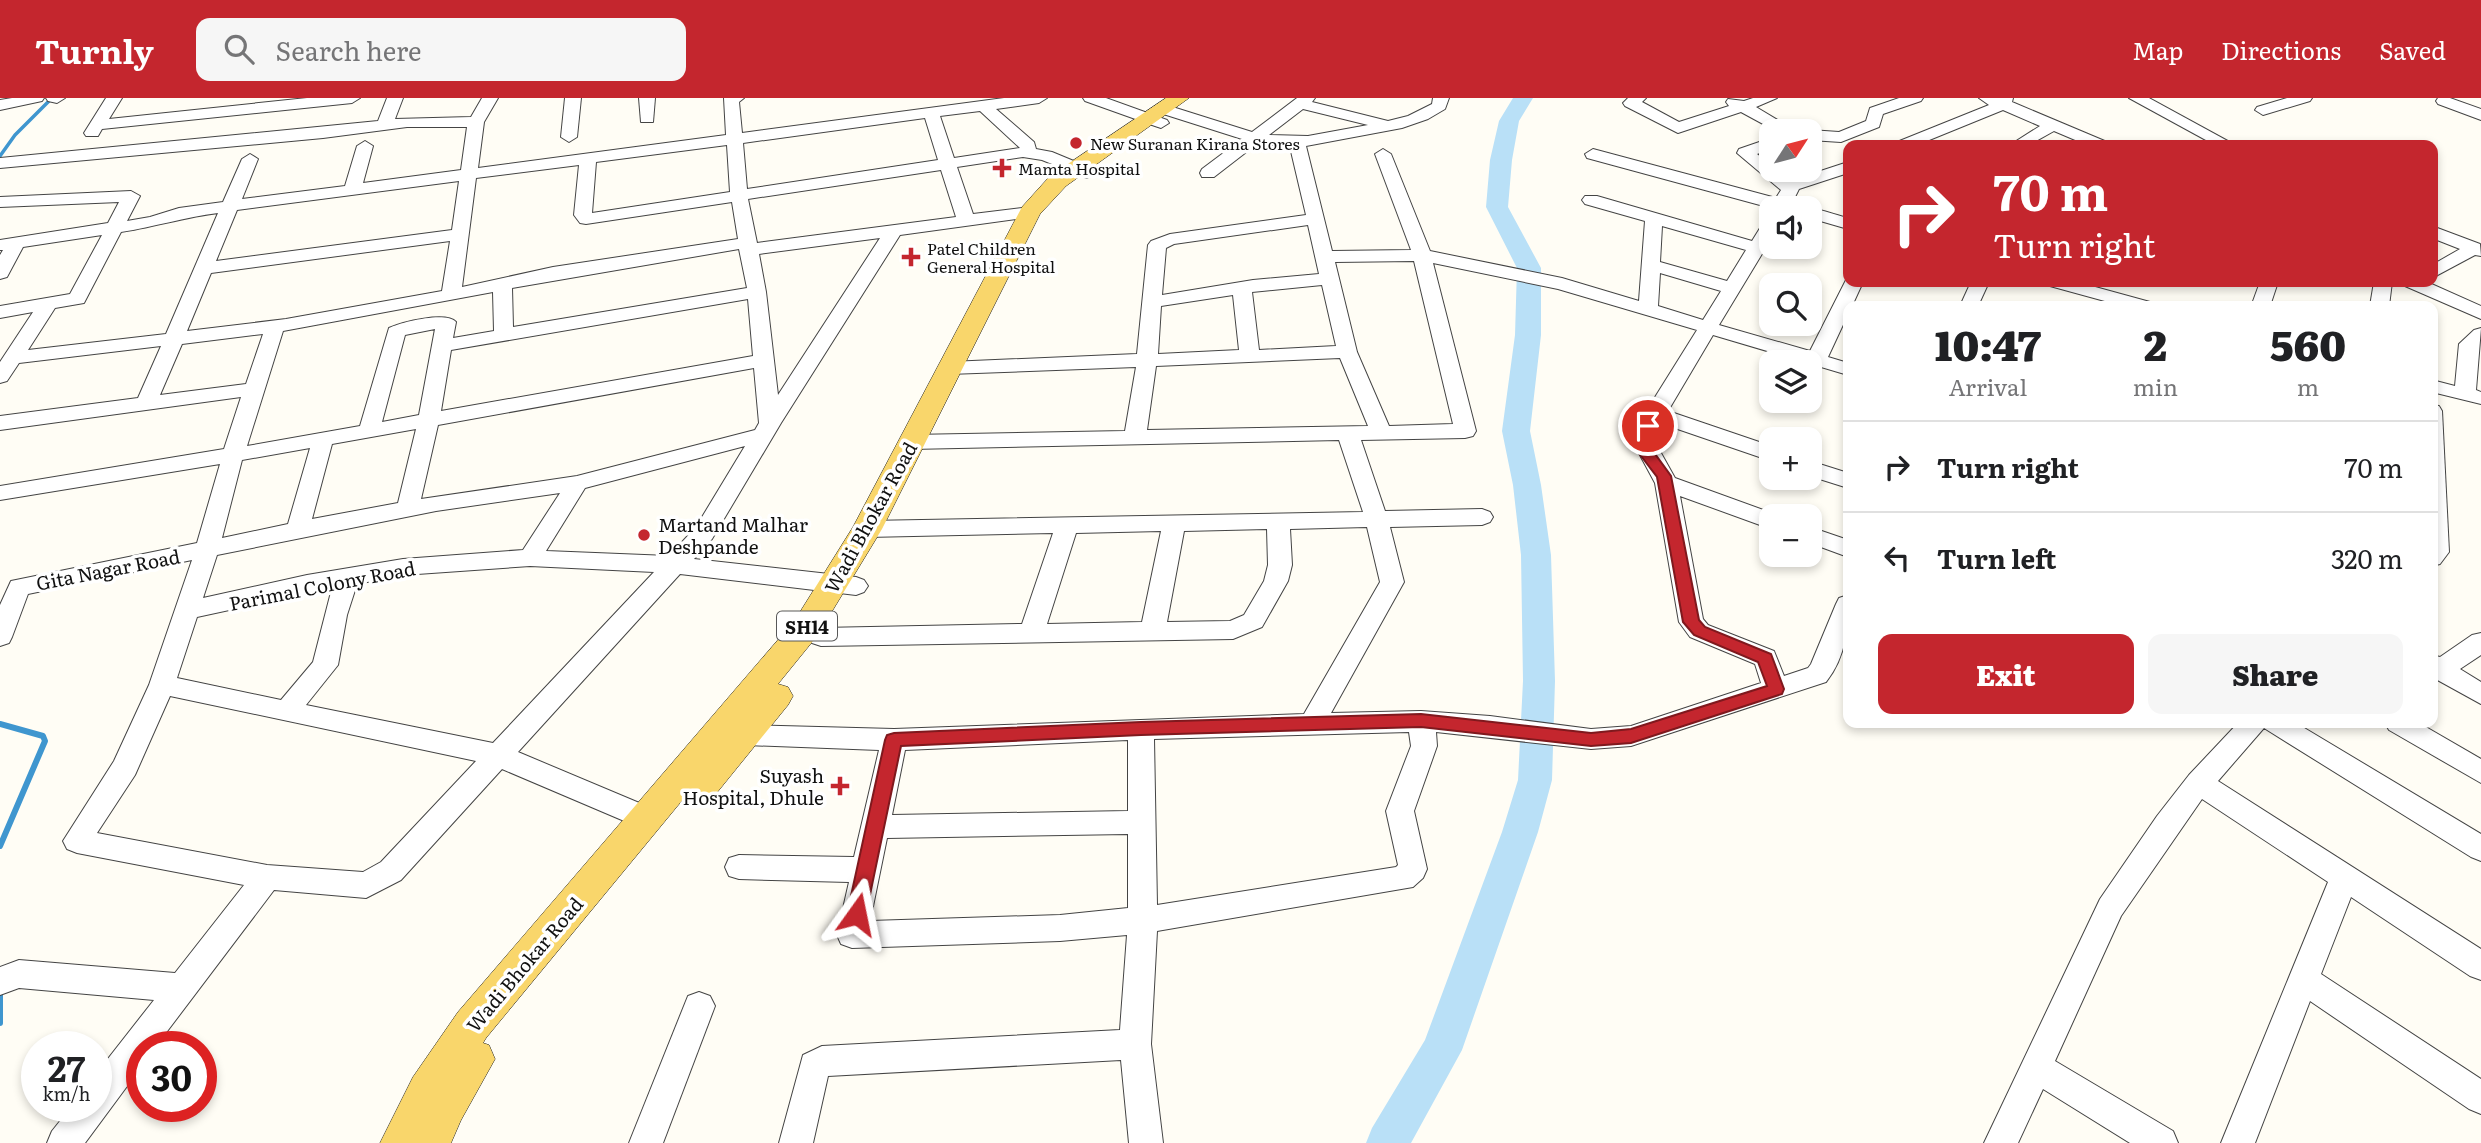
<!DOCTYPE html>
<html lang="en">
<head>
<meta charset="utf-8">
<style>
  body { margin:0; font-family:Literata,serif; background:#f6f6f6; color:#202124; height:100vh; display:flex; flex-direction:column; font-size:26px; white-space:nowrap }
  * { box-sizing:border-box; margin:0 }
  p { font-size:23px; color:#757577 }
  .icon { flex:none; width:38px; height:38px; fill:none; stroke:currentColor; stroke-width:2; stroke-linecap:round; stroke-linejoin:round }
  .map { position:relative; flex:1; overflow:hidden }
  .panel { position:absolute; left:1843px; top:203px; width:595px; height:427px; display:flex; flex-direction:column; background:#fff; border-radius:14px; box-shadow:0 4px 10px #0003 }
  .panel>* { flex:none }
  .banner { position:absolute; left:1843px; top:42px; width:595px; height:147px; border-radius:14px; box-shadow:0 4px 10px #0003; background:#c4262e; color:#fff; overflow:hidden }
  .needle { width:46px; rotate:54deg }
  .fabs { position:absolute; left:1759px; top:21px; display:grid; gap:14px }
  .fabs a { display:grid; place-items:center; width:63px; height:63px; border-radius:14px; background:#fff; box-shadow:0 4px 10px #0003; font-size:35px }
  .speed { position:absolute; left:21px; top:933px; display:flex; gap:14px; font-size:35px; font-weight:700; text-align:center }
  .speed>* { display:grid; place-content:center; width:91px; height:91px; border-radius:50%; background:#fff; box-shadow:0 4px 10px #0003; line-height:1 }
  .speed small { font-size:18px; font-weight:400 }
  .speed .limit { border:10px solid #d22; background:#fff; color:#111 }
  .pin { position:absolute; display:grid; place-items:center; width:60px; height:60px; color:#fff; margin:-30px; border:4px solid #fff; border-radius:50%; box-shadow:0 2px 7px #0007 }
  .me { position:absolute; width:77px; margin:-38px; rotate:12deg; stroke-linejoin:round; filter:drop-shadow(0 0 5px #0008) }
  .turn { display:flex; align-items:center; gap:24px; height:147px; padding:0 35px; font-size:32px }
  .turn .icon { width:91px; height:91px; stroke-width:2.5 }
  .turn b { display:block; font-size:49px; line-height:60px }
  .eta { display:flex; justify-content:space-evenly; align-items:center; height:119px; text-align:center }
  .eta b { font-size:42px; font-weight:800; line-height:49px }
  .action { display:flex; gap:14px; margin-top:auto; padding:14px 35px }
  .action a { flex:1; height:80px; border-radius:14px; background:#c4262e; color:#fff; font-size:28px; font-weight:800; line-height:80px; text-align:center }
  .action a+a { background:#f6f6f6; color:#202124 }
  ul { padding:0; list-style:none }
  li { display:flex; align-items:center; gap:21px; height:91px; padding:0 35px; border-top:2px solid #e0e0e0 }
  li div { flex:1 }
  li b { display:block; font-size:26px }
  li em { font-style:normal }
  header { display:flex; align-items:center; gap:42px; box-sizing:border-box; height:98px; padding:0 35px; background:#c4262e; color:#fff }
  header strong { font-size:33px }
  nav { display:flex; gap:38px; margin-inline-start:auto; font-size:24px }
  .search { width:490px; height:63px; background:#f6f6f6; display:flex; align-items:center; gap:18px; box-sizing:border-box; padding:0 24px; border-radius:14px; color:#757577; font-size:26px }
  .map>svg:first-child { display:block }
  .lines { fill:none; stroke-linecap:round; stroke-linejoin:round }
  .stream-far1 { stroke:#3f96cf; stroke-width:3.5 }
  .stream { stroke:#3f96cf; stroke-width:6 }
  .river { fill:#b9e0f7; fill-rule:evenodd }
  .minor-casing { stroke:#444; stroke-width:2 }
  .major-casing { stroke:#222; stroke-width:1 }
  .minor { fill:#fff; fill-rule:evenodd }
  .major { fill:#f9d66b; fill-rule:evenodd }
  .route { fill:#c4262e; stroke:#7f191e; stroke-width:2 }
  .poi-dot { fill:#c4262e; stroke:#fff; stroke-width:2.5 }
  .labels { text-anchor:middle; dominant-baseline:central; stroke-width:7; stroke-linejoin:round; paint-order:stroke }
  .far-poi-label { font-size:16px; fill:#111; stroke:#fff; text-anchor:start }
  .shield { fill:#fff; stroke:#585858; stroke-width:2 }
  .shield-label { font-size:18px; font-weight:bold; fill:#111 }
  .street-label { font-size:19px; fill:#111; stroke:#fff }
  .poi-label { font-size:19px; fill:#111; stroke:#fff; text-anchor:start }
</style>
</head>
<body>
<header>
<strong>Turnly</strong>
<div class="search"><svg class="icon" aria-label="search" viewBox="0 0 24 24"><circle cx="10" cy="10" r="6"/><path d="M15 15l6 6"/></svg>Search here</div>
<nav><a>Map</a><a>Directions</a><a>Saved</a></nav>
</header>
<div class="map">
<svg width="2481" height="1045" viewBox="0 0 2481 1045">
  <rect width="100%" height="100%" fill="#fffdf5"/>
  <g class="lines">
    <!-- stream-far1 -->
    <polyline class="stream-far1" points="0,58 15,37 52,0"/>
    <!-- stream -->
    <g class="stream">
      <polyline points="0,626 43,638 45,643 0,748"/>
      <polyline points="0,896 0,925"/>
    </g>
    <!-- river -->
    <polygon class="river" points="1513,0 1533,0 1519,23 1512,62 1508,109 1541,170 1541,237 1530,333 1541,387 1551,457 1555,583 1552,682 1538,734 1462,952 1411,1045 1366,1045 1372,1030 1425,942 1502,734 1518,682 1523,583 1521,457 1513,387 1502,333 1515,237 1517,170 1486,109 1490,62 1499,23"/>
    <defs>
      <g id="minor">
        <polygon points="12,0 44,0 42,3 0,12 0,2"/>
        <polygon points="46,0 65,0 57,5 48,3"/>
        <polygon points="106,0 122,0 109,21 307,0 360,0 352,5 102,31 98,38 86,38 84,35"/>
        <path d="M 387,0 L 403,0 L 395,21 L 471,19 L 482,0 L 498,0 L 484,24 L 478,70 L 726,37 L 724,0 L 744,0 L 739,4 L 742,35 L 1004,0 L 1047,0 L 1039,5 L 996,11 L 1034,44 L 1036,51 L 1052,54 L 1093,71 L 1095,75 L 1087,80 L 1042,62 L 1023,59 L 957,69 L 973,116 L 1030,109 L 1039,114 L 1030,119 L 900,137 L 781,325 L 712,441 L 694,461 L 856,479 L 864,482 L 868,488 L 864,494 L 856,497 L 680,476 L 518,654 L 656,712 L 660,720 L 656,728 L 646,732 L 636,728 L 502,671 L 401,782 L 366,800 L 274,792 L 156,948 L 142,948 L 142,968 L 85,1045 L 47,1045 L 52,1033 L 72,1008 L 96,1008 L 96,976 L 154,902 L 19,890 L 0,897 L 0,869 L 19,862 L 175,875 L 244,787 L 77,755 L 67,751 L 63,743 L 114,663 L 149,587 L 192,462 L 28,496 L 12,539 L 9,545 L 0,548 L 0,507 L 11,483 L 197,445 L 220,366 L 0,402 L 0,388 L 224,351 L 241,299 L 0,332 L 0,318 L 138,300 L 161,248 L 19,265 L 7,283 L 0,285 L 0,264 L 33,214 L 0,220 L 0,208 L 70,196 L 102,137 L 23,149 L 7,179 L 0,181 L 0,157 L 3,152 L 0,152 L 0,142 L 108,125 L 119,104 L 0,109 L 0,99 L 131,93 L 140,98 L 127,123 L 150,119 L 179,110 L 223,104 L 242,61 L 250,56 L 258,61 L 242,101 L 345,88 L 357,48 L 365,43 L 373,48 L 363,85 L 461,72 L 467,29 L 407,29 L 323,40 L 0,70 L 0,60 L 378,23 ZM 980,13 L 1020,50 L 954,60 L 940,18 ZM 925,20 L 938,62 L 747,91 L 743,45 ZM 727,47 L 730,94 L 592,115 L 596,64 ZM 579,67 L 574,117 L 580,125 L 586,126 L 732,104 L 738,141 L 553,169 L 462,189 L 476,80 ZM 941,72 L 956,119 L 757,145 L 748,101 ZM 459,83 L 452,132 L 216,163 L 237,112 ZM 218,115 L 166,236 L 28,252 L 55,210 L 84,205 L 121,134 C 154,129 185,119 218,115 ZM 880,140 L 778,297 L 766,194 L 759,156 ZM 450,143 L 442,193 L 286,221 L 187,233 L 211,175 ZM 739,151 L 747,190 L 513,229 L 512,190 ZM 493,194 L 494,233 L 453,240 L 456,224 C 446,213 402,224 389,230 L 360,328 L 247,348 L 283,233 ZM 748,201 L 753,258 L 441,313 L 451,252 ZM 435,231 L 419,317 L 382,324 L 405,237 ZM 263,236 L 246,286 L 160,297 L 182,246 ZM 754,270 L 759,325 L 755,332 L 577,378 L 421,401 L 438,327 ZM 416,331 L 398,405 L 312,421 L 332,346 ZM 745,348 L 696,429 L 669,458 L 546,453 L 585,390 ZM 310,350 L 288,426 L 222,440 L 242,362 ZM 560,395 L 523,452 L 403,461 L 307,477 L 203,500 L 217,457 L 436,413 ZM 530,468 L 654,474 L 493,645 L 306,607 L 338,567 L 347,517 L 357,486 L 403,477 ZM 332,490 L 313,564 L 281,602 L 177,580 L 197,519 ZM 170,598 L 476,663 L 381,764 L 363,774 L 267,767 L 97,735 L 135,677 Z"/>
        <polygon points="565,0 581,0 577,39 569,44 561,39"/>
        <polygon points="639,0 655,0 653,24 641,24"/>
        <polygon points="1083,0 1106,0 1167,22 1169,25 1161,30 1155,28 1085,3"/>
        <path d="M 1297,0 L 1315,0 L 1312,4 L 1388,23 L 1408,18 L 1432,6 L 1433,0 L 1449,0 L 1445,11 L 1428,21 L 1402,30 L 1306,48 L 1332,153 L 1411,152 L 1375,56 L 1383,51 L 1391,56 L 1430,153 L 1562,180 L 1639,203 L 1645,123 L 1585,106 L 1582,102 L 1585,98 L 1597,98 L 1752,143 L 1765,122 L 1771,121 L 1771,141 L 1719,227 L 1810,253 L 1847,180 L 1848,184 L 1863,184 L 1852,208 L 1848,208 L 1848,216 L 1828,259 L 1848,265 L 1848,277 L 1713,237 L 1668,313 L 1771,348 L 1771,363 L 1660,325 L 1656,346 L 1675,380 L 1780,418 L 1771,418 L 1771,431 L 1680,398 L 1703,521 L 1708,527 L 1774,553 L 1784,578 L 1808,570 L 1811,566 L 1836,506 L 1839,500 L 1848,497 C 1848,528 1847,558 1826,584 L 1631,648 L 1591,651 L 1436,634 L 1437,648 L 1414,713 L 1427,771 L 1423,780 L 1413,789 L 1157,833 L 1151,946 L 1163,1045 L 1129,1045 L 1121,962 L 828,978 L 813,1045 L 779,1045 L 803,957 L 822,948 L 1120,932 L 1127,837 L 1060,843 L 852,850 L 841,846 L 837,837 L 849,784 L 739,781 L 729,778 L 725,769 L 729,760 L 739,757 L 854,759 L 879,652 L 746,647 L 737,644 L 733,637 L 737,630 L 746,627 L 894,631 L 1304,616 L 1380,484 L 1367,429 L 1290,431 L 1292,467 L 1288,483 L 1262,529 L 1233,541 L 821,548 L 812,545 L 809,539 L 812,533 L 821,530 L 1022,526 L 1053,435 L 867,439 L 859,437 L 856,431 L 859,425 L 867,423 L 1363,414 L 1339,342 L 911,351 L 903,349 L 900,344 L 903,339 L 911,337 L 1125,333 L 1136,269 L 949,276 L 942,274 L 939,270 L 942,266 L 949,264 L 1137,256 L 1148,147 L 1151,143 L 1170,136 L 1306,117 L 1290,49 L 1258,45 L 1214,79 L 1202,79 L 1200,75 L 1202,71 L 1242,41 L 1157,14 L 1155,11 L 1163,6 L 1252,34 ZM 1303,11 L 1368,27 L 1308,38 L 1269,37 ZM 1308,127 L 1319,176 L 1253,182 L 1162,197 L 1166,150 L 1174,146 ZM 1662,128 L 1746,152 L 1727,183 L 1660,164 ZM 1414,163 L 1453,326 L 1389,328 L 1357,254 L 1335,164 ZM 1433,165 L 1558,191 L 1697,232 L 1637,328 L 1634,346 L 1655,385 L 1679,524 L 1690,539 L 1755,566 L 1761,585 L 1631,628 L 1591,631 L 1490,618 L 1421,613 L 1331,615 L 1404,484 L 1390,429 L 1482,427 L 1490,424 L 1493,419 L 1490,414 L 1482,411 L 1385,413 L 1361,342 L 1465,340 L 1473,338 L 1476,333 ZM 1660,175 L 1721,193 L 1703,222 L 1658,208 ZM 1322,187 L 1336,248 L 1259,252 L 1252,194 ZM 1233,197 L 1239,252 L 1158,256 L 1161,208 ZM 1340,260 L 1368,328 L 1147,332 L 1156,268 ZM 1267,431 L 1268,467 L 1264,483 L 1244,517 L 1230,523 L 1167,524 L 1184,433 ZM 1161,433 L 1142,524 L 1047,526 L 1076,435 ZM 1409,634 L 1411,648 L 1386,713 L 1398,767 L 1396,769 L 1157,807 L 1154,641 ZM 1128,642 L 1128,713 L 892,717 L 905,652 ZM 1128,736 L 1128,810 L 1060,817 L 870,823 L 887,740 Z"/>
        <polygon points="1628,0 1646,0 1642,4 1679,24 1729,8 1726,4 1728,1 1744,3 1753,0 1777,0 1756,9 1796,33 1776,33 1741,14 1678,35 1625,8 1623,5"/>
        <polygon points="1899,0 1923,0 1921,3 1883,16 1879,29 1841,44 1810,42 1810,33 1805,33 1810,32 1839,34 1866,23 1870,10"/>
        <polygon points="1979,0 2013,0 2012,4 2107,44 2109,47 2087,47 2054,33 2029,47 2010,47 2040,28 2003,12 1917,47 1895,47 1897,44 1989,7"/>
        <polygon points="2129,0 2149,0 2235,47 2215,47"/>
        <polygon points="2287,0 2312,0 2310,3 2263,17 2255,12 2257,9"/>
        <polygon points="2438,0 2450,0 2481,11 2481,22 2438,6 2436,3"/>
        <polygon points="1771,40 1771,51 1757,56 1771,67 1771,72 1776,72 1790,83 1848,64 1848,75 1799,91 1792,105 1801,110 1771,110 1587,60 1585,56 1593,51 1776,100 1781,92 1737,55 1739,51"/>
        <path d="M 1808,110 C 1821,111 1835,117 1848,120 L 1848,131 L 1810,120 Z"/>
        <polygon points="2432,128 2480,146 2481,158 2475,157 2432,180 2432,167 2460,151 2432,140"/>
        <polygon points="1971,184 1989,184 1978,208 1960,208"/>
        <polygon points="2048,184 2077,184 2150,204 2153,208 2123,208 2050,188"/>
        <polygon points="2260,184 2278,184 2270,208 2252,206"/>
        <polygon points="2374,184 2392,184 2389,208 2370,208"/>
        <polygon points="2403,184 2427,184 2481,208 2481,221 2405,188"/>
        <polygon points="2481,230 2476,292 2481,294 2481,306 2432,294 2432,282 2455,288 2459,246 2474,232"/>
        <polygon points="2432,307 2439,308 2442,313 2449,454 2440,466 2432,468"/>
        <polygon points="1810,363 1848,375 1848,390 1810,378"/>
        <polygon points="1810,429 1848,442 1848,459 1810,445"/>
        <polygon points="2481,535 2481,557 2460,571 2481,584 2481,606 2432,579 2432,557 2440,559 2472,537"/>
        <polygon points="2238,625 2296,625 2481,736 2481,763 2471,759 2264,630 2218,683 2481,851 2481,882 2470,878 2351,799 2321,876 2481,981 2481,1016 2469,1011 2310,903 2255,1045 2221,1045 2328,784 2202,701 2121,818 2055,963 2173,1033 2178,1045 2130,1045 2043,991 2018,1045 1984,1045 2100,801 2157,718 2189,677"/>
        <polygon points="2385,625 2419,625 2481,661 2481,685 2389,632"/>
        <polygon points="699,894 710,898 715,908 663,1045 629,1045 688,898"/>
      </g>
      <polygon id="major" points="1166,0 1189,0 1066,88 1040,116 882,431 817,538 778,586 788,589 793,598 788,607 715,697 703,701 689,694 486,940 483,945 489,947 495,961 461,1022 451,1045 380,1045 413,979 458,914 795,522 853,429 1022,109 1050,78"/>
    </defs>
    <!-- minor casing -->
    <use href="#minor" class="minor-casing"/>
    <!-- major casing -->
    <use href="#major" class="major-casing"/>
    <!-- minor -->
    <use href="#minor" class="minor"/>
    <!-- major -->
    <use href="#major" class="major"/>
  </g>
  <!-- route -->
  <polygon class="route" points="1648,324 1655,328 1651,337 1653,353 1671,378 1699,522 1705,529 1771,556 1784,591 1782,596 1631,645 1591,648 1421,629 1141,637 901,648 866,816 863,821 857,824 850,821 847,816 885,642 887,637 894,635 1141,624 1421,616 1591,635 1631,631 1767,588 1758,564 1694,537 1683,524 1657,379 1638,354 1637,337 1643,325"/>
  <!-- markers -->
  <g class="poi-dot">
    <circle cx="1076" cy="45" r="7"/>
    <path d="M998.5 59.5h7v7h7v7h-7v7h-7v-7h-7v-7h7z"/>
    <path d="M907.5 148.5h7v7h7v7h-7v7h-7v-7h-7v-7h7z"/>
    <circle cx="644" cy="437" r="7"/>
    <path d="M836.5 677.5h7v7h7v7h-7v7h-7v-7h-7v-7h7z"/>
  </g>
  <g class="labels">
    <!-- far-poi labels -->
    <g class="far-poi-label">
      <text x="1090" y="45">New Suranan Kirana Stores</text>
      <text x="1018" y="70">Mamta Hospital</text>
      <text x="927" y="150">Patel Children<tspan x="927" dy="18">General Hospital</tspan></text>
    </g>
    <!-- shield labels -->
    <rect class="shield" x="777" y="513.5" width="60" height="29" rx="5"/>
    <g class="shield-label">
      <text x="807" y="528">SH14</text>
    </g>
    <!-- street labels -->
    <g class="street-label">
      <text transform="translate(870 419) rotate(-61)">Wadi Bhokar Road</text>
      <text transform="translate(108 471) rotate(-11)">Gita Nagar Road</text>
      <text transform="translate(322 487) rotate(-11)">Parimal Colony Road</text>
      <text transform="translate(524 866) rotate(-50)">Wadi Bhokar Road</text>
    </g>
    <!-- poi labels -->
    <g class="poi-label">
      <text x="658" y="426">Martand Malhar<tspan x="658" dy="22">Deshpande</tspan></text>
      <text x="824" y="677" text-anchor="end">Suyash<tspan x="824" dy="22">Hospital, Dhule</tspan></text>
    </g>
  </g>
</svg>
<div class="fabs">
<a><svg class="needle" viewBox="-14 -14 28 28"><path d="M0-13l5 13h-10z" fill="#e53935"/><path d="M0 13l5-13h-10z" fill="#757577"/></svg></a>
<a><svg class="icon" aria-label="sound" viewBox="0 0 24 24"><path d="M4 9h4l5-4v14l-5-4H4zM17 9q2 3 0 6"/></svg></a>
<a><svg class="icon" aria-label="search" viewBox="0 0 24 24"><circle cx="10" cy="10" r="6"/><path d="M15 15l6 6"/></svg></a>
<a><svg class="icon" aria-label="layers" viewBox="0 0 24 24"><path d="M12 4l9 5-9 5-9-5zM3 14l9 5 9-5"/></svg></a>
<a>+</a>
<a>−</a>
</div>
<div class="speed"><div>27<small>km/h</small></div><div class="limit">30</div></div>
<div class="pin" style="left:1648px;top:328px;background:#d93025"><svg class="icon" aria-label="arrive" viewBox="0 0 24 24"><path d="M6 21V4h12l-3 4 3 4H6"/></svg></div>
<svg class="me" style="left:857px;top:816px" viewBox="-20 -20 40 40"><path d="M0-17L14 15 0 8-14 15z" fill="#c4262e" stroke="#fff" stroke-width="4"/></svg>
<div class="banner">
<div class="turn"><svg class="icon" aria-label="right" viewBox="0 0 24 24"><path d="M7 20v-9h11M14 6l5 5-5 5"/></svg><div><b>70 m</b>Turn right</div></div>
</div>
<section class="panel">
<div class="eta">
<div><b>10:47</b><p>Arrival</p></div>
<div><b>2</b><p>min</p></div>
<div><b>560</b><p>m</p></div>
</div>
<ul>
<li><svg class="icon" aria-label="right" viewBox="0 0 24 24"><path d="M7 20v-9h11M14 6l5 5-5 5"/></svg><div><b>Turn right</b></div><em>70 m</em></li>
<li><svg class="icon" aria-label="left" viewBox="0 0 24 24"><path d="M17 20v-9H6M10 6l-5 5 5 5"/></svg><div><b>Turn left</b></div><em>320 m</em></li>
</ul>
<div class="action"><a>Exit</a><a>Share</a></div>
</section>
</div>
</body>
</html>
